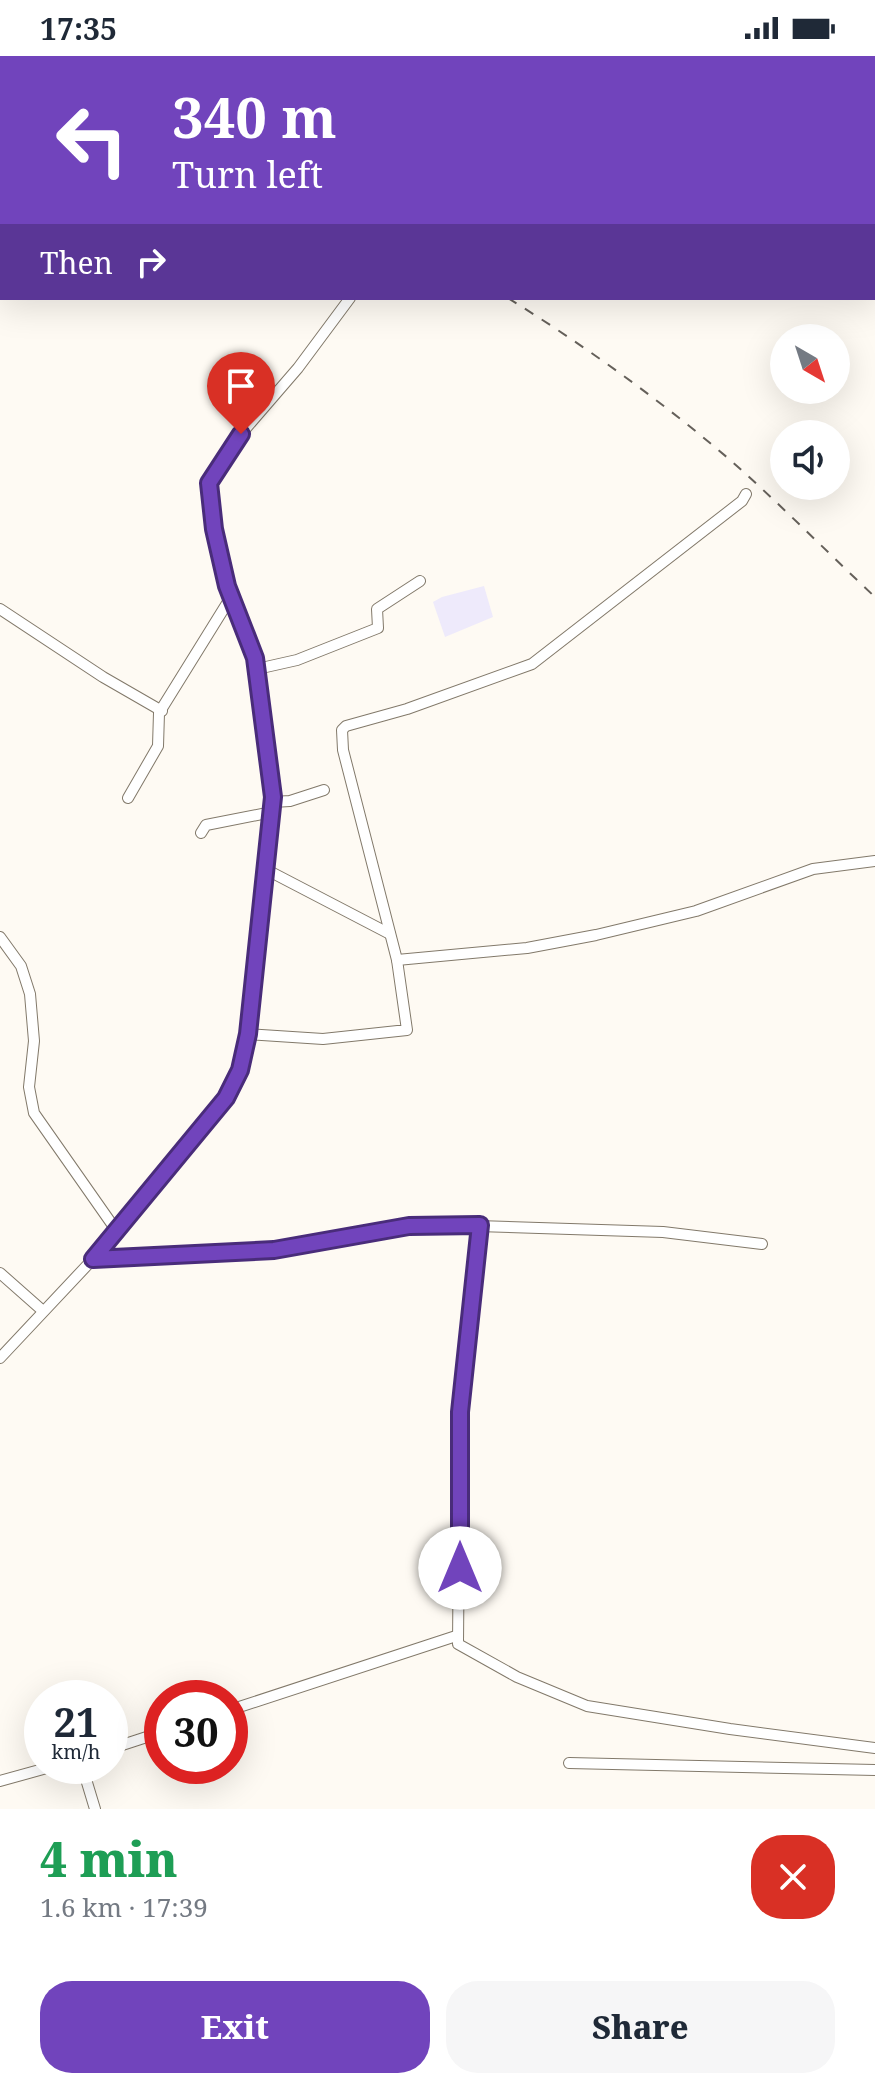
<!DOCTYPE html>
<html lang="en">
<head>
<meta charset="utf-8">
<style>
  body { margin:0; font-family:"Noto Serif",serif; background:#f6f6f7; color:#1f2937; height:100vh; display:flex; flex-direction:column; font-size:30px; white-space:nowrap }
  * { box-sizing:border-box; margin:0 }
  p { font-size:26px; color:#747a83 }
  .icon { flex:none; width:44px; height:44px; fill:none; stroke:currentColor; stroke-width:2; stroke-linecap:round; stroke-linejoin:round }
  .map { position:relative; height:1753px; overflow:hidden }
  .details { display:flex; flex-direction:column; background:#fff; flex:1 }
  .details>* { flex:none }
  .banner { position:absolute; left:0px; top:0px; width:876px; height:244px; box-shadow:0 8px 32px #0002; background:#7144bc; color:#fff; overflow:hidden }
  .needle { width:52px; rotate:141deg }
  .controls { position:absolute; left:770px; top:268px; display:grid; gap:16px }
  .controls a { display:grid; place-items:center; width:80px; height:80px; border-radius:50%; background:#fff; box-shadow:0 8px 32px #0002; font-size:40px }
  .speed { position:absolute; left:24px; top:1624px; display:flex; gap:16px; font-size:40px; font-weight:700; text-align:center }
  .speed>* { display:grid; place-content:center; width:104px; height:104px; border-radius:50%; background:#fff; box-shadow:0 8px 32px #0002; line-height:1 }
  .speed small { font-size:20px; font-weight:400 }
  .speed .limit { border:12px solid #d22; background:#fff; color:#111 }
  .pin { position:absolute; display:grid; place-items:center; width:68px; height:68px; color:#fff; margin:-82px -34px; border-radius:50% 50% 50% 0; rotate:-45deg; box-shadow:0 0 8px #0007 }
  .pin .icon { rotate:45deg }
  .me { position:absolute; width:88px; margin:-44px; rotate:0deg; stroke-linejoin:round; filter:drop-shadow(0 0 6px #0008) }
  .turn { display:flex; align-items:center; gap:28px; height:168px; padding:0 40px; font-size:36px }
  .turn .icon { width:104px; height:104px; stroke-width:2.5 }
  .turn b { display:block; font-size:56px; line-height:68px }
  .then { display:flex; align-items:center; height:76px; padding:0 40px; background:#0003; gap:16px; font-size:30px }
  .round { display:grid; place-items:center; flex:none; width:84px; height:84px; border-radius:32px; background:#f6f6f7 }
  .headline { display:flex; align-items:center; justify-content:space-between; height:136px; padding:0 40px }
  h1 { font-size:48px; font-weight:800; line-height:60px; color:#1e9e55 }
  .action { display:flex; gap:16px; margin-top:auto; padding:16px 40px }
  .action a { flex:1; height:92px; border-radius:32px; background:#7144bc; color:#fff; font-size:32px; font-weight:800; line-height:92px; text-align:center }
  .action a+a { background:#f6f6f7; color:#1f2937 }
  .status { display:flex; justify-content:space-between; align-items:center; height:56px; padding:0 40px; background:#fff; direction:ltr }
  .status svg { height:22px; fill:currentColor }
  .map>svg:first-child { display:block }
  .green { fill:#eeeafb }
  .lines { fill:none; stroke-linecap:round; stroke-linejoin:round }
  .minor-casing { stroke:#82796a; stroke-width:12 }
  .minor { stroke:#fff; stroke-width:10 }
  .rail { stroke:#65605a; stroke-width:2; stroke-dasharray:10 10; stroke-linecap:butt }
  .route-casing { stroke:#492c7a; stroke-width:20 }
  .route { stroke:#7144bc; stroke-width:14 }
</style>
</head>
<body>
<div class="status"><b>17:35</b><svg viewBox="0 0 49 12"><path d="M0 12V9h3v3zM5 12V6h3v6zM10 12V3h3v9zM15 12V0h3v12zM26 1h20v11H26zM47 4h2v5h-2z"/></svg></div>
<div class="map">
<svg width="875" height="1753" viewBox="0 0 875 1753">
  <rect width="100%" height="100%" fill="#fefaf3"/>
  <!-- green -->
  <polygon class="green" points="484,530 493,561 445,581 433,546 442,541"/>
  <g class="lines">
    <defs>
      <g id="minor">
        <polyline points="142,0 146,2"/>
        <polyline points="130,2 130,0"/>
        <polyline points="297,2 300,0"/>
        <polyline points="632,2 634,0"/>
        <polyline points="0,191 2,192"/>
        <polyline points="0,553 103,621 162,655"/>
        <polyline points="257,613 297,604 378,572 377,553 420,525"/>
        <polyline points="128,742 158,690 159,657 231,541"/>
        <polyline points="273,746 290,745 324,734"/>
        <polyline points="201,777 206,769 272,756"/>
        <polyline points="267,814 390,878"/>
        <polyline points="0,881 21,910 30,938 34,985 29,1031 34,1057 116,1174"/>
        <polyline points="397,904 527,892 596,879 696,855 813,813 875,805"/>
        <polyline points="248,978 323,983 407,974 397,904 343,694 342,674 346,670 407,653 532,608 742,445 746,438"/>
        <polyline points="480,1169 460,1356 458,1588 517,1621 587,1650 730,1673 875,1692"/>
        <polyline points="93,1203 274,1194 409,1170 445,1169 663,1176 762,1188"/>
        <polyline points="0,1217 43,1255"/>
        <polyline points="0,1302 93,1203 226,1042 240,1014 248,978 273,741 255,602 227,530 214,473 209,423 241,378 298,312 350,242"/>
        <polyline points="230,1654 456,1580"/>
        <polyline points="110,1693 162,1676"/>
        <polyline points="569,1707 875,1714"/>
        <polyline points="82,1710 95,1753"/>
        <polyline points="0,1725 54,1710"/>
      </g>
    </defs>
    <!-- minor casing -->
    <use href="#minor" class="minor-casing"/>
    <!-- minor -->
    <use href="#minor" class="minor"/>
    <!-- rail -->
    <g class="rail">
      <polyline points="111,0 114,2"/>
      <path d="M 508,242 C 585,290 660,344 729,403 C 779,447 826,495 875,541"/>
    </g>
  </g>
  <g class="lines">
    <defs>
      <polyline id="route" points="241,378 209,427 214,473 227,530 255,602 273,741 248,978 240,1014 226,1042 93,1203 274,1194 409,1170 480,1169 460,1356 460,1512"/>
    </defs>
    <!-- route casing -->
    <use href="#route" class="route-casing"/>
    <!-- route -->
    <use href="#route" class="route"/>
  </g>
</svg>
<div class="controls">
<a><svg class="needle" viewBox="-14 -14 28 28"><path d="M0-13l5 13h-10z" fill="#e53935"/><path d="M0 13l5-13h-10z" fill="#747a83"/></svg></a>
<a><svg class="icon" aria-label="sound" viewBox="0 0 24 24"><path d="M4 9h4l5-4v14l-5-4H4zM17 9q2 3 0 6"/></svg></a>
</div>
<div class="speed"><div>21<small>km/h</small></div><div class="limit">30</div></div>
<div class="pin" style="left:241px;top:378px;background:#d93025"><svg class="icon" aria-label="arrive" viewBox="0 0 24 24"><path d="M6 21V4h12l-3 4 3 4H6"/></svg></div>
<svg class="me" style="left:460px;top:1512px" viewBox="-20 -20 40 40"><circle r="19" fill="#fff"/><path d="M0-13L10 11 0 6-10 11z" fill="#7144bc"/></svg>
<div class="banner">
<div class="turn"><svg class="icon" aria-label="left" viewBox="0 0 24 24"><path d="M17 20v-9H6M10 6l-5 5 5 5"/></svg><div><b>340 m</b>Turn left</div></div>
<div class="then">Then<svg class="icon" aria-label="right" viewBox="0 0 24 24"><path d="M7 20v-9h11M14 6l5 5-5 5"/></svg></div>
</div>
</div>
<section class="details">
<div class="headline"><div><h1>4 min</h1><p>1.6 km · 17:39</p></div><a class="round" style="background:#d93025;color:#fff"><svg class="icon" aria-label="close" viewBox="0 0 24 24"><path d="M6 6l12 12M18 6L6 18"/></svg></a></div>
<div class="action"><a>Exit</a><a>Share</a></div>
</section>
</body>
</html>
